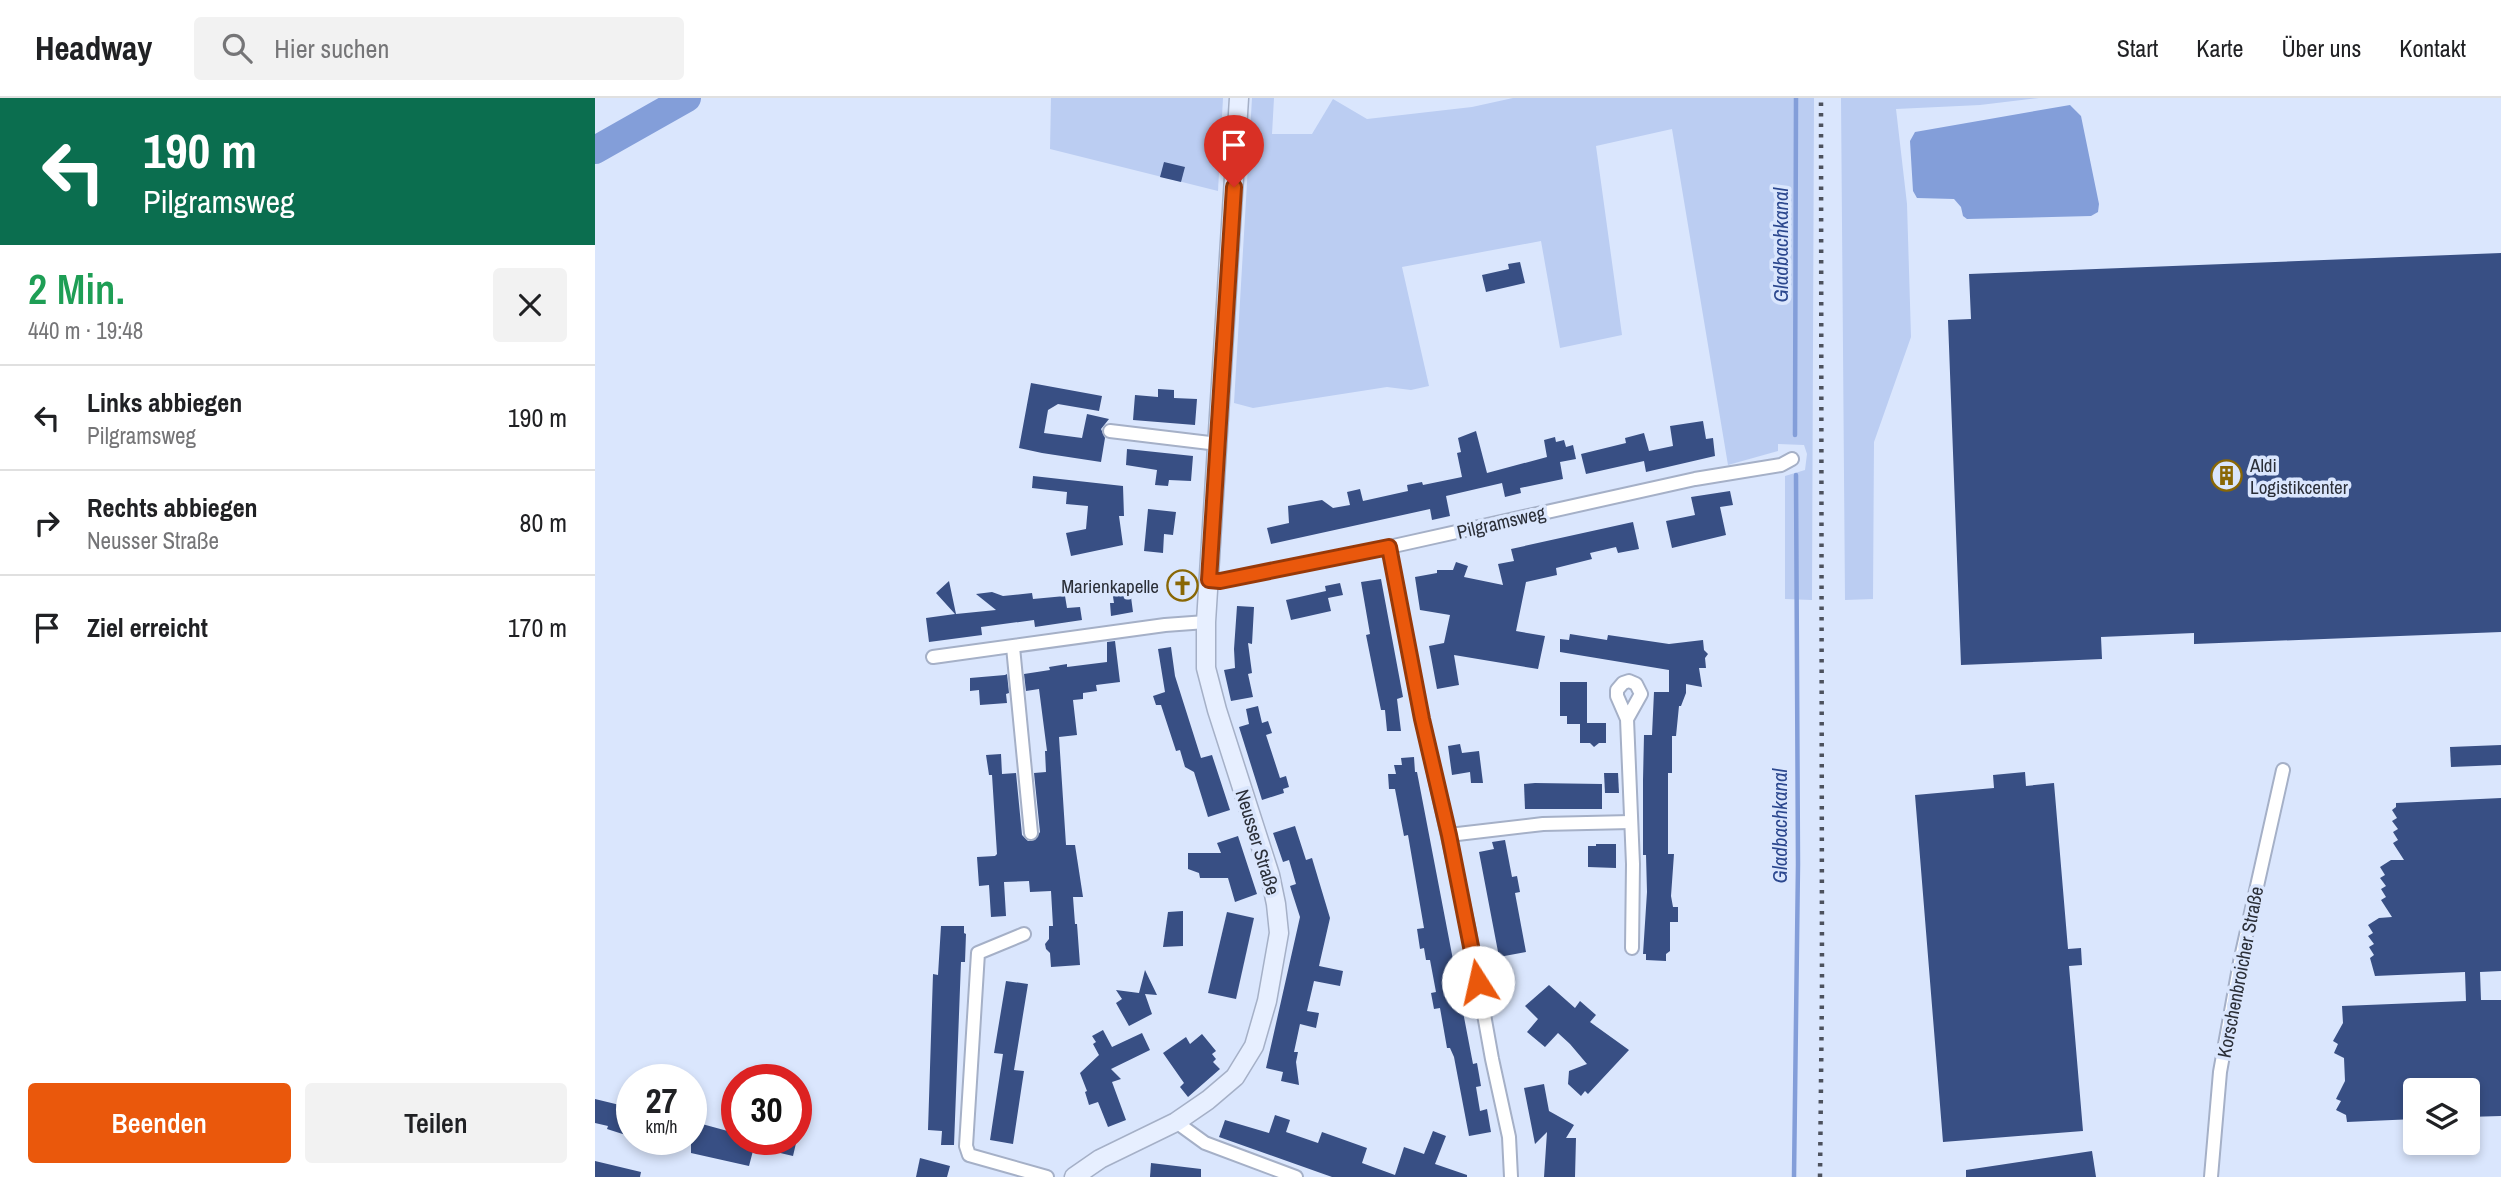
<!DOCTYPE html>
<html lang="de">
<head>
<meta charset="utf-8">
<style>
  body { margin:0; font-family:"Archivo Narrow",sans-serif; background:#f2f2f2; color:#202124; height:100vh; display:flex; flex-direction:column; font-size:26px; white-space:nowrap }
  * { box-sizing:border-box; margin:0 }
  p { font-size:23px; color:#757577 }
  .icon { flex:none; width:38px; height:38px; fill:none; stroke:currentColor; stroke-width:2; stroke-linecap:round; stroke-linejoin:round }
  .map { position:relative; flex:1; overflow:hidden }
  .details { display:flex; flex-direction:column; background:#fff; width:595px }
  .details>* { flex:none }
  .hud { background:#0b6e4f; color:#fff; overflow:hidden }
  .controls { position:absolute; left:1808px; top:980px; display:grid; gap:14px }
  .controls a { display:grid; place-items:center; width:77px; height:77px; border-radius:7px; background:#fff; box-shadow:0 4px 10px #0003; font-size:35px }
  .speed { position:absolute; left:21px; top:966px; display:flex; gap:14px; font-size:35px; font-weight:700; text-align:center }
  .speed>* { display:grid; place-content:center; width:91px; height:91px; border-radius:50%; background:#fff; box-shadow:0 4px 10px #0003; line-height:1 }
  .speed small { font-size:18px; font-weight:400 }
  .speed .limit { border:10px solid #d22; background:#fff; color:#111 }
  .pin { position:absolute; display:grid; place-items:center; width:60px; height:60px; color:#fff; margin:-72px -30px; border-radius:50% 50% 50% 0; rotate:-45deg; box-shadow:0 0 7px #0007 }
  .pin .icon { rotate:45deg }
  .me { position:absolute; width:77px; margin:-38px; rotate:350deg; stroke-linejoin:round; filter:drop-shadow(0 0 5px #0008) }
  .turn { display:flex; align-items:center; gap:24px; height:147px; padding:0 28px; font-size:32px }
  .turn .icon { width:91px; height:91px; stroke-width:2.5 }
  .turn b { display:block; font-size:49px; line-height:60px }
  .round { display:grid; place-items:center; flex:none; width:74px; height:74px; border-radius:7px; background:#f2f2f2 }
  .summary { display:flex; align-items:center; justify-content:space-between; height:119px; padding:0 28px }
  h1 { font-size:42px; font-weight:600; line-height:52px; color:#1e9e55 }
  .action { display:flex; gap:14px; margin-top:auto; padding:14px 28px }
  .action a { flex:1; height:80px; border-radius:7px; background:#ea580c; color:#fff; font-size:28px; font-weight:600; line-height:80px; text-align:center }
  .action a+a { background:#f2f2f2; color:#202124 }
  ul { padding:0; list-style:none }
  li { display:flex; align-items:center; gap:21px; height:105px; padding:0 28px; border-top:2px solid #e0e0e0 }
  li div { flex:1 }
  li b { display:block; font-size:26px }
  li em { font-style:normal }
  header { display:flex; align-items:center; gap:42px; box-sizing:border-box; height:98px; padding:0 35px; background:#fff; border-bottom:2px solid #e0e0e0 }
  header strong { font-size:33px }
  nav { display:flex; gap:38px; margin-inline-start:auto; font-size:24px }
  .search { width:490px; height:63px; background:#f2f2f2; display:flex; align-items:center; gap:18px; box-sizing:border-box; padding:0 24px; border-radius:7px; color:#757577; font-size:26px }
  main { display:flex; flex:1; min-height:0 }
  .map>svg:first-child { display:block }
  .green { fill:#bbcdf2 }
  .water { fill:#839ed9 }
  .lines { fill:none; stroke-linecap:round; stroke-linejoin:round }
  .stream { stroke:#839ed9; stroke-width:4.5 }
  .river { stroke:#839ed9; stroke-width:28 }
  .building { fill:#384f84 }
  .street-casing { stroke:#a5b0c7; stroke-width:16 }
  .secondary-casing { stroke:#a5b0c7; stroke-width:21 }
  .street { stroke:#fff; stroke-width:12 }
  .secondary { stroke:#e7efff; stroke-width:18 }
  .rail { stroke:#4c515d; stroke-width:4.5; stroke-dasharray:3.5 7; stroke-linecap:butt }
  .route-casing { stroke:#983908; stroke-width:18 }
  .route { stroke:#ea580c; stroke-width:12 }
  .labels { text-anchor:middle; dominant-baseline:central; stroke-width:7; stroke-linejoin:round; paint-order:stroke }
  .poi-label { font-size:19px; fill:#2b2f38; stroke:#dae6fd; text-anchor:start }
  .street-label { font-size:19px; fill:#2b2f38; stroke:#dae6fd }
  .water-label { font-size:21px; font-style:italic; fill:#2b478e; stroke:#dae6fd }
</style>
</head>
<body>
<header>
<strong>Headway</strong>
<div class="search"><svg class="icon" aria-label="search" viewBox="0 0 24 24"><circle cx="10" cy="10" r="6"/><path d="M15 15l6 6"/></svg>Hier suchen</div>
<nav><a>Start</a><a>Karte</a><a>Über uns</a><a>Kontakt</a></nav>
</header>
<main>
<section class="details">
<div class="hud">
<div class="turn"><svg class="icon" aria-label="left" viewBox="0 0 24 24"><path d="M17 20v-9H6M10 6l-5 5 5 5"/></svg><div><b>190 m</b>Pilgramsweg</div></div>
</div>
<div class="summary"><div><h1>2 Min.</h1><p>440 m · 19:48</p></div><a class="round"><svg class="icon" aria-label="close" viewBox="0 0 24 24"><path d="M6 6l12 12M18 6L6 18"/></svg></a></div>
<ul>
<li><svg class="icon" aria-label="left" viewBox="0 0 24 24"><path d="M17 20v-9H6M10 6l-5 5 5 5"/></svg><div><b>Links abbiegen</b><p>Pilgramsweg</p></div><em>190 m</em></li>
<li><svg class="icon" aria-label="right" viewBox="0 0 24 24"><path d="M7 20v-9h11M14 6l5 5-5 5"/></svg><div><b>Rechts abbiegen</b><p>Neusser Straße</p></div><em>80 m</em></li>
<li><svg class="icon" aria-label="arrive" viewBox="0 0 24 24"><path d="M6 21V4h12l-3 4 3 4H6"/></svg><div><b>Ziel erreicht</b></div><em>170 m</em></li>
</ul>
<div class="action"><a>Beenden</a><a>Teilen</a></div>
</section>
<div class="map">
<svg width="1906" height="1079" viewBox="0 0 1906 1079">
  <rect width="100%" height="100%" fill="#dae6fd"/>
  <!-- green -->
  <g class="green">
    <polygon points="456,0 628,0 623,93 455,51"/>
    <polygon points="657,0 679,0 677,36 717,36 738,1 772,21 877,9 918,0 1219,0 1217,502 1190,501 1190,378 1210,372 1212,356 1209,347 1183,346 1183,353 1133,367 1077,31 1001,48 1027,237 965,250 946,143 807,169 834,288 816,292 792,289 658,310 639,305"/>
    <polygon points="1246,0 1444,0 1385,7 1301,11 1312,106 1316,239 1279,344 1278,501 1250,502"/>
  </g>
  <!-- water -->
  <polygon class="water" points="1475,7 1486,18 1504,106 1503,114 1496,118 1372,121 1368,118 1366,109 1359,101 1322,100 1318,93 1315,43 1320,34"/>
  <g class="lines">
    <!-- stream -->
    <g class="stream">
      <polyline points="1200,337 1201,0"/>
      <polyline points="1199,1079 1203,766 1201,377"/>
    </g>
    <!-- river -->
    <polyline class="river" points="0,52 92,0"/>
  </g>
  <!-- building -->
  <g class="building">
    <polygon points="569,64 590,69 586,84 565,79"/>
    <polygon points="1906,155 1906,534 1599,546 1599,535 1506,539 1507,561 1366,567 1353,222 1376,221 1374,176"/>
    <polygon points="925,164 930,185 891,194 887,177 914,171 913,166"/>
    <polygon points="436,285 507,298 504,313 463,306 453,312 449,335 487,340 492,316 514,321 506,331 510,340 506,364 447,355 424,350"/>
    <polygon points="563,291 579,292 579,300 602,301 600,327 538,322 540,297 563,299"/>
    <polygon points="1108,323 1111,341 1118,340 1120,358 1051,374 1049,363 991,376 986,356 1031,345 1030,340 1049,335 1054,353 1078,348 1075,328"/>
    <polygon points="881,333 892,375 952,359 949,342 960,339 961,344 969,342 971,349 978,347 981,361 965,364 968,381 925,390 926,395 910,399 907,385 851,398 855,418 837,422 835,411 676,446 672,430 694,425 693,408 727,402 738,410 755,407 752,394 765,391 768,403 813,393 812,387 827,384 828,387 867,379 862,355 866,354 863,340"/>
    <polygon points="532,351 598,358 596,383 574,382 573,388 560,387 562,372 531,367"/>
    <polygon points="438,378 528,388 529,418 524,418 528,447 476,458 471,435 491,431 493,408 471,406 472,394 437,390"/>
    <polygon points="1135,393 1138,407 1125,409 1131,437 1077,450 1071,423 1100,417 1096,399"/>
    <polygon points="553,411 581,414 578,437 569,436 568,455 549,453"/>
    <polygon points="1038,424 1044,451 1023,455 1021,449 995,455 997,461 961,470 962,477 931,484 921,533 950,538 943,571 859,557 864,587 842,591 834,548 849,545 855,517 825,512 820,479 842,475 842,472 858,472 861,464 873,468 869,479 908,487 903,466 919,463 916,451"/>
    <polygon points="786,481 808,599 802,601 806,633 792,633 790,612 786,612 771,537 775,536 766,484"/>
    <polygon points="354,483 361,516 401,512 381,496 397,494 408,498 437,495 438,501 470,498 472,510 485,509 487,522 440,529 439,522 386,529 387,537 334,544 331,520 360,516 341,495"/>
    <polygon points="534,484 538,514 516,518 515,505 519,505 516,486"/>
    <polygon points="745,485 748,497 733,500 736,513 696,522 691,502 731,493 730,488"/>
    <polygon points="642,508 659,509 657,546 653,545 657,575 653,576 658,599 636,603 629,572 640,570 639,551"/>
    <polygon points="975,536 1012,542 1013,537 1074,546 1108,542 1109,552 1113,556 1110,560 1111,570 1104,570 1107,589 1091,586 1091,595 1086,608 1084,608 1081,638 1077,638 1077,675 1073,675 1073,756 1079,756 1076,798 1078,809 1083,809 1083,824 1075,824 1075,853 1071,856 1071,863 1051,862 1051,856 1048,856 1052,794 1051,757 1048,757 1048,682 1049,637 1057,637 1059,594 1074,594 1074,572 965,554 965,541 974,542"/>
    <polygon points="520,543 525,584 501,587 502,593 488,595 488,601 478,602 482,637 464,639 471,747 480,747 488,799 478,799 480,826 482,826 485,867 456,869 455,855 451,851 450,846 454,841 454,828 458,828 456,793 435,794 434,783 409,784 411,818 396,819 394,787 384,788 382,759 400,758 402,756 397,677 394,677 391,657 406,656 407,676 421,675 427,737 433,743 440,742 445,734 439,675 451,674 450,653 452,653 444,591 431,593 429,576 455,572 454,569 472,566 472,569 512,564 512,544"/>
    <polygon points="576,549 580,578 606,660 617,657 635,712 613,719 599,674 590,669 585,652 581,653 566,607 561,607 558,598 570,594 563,551"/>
    <polygon points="410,577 412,576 414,595 411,596 412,605 385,607 384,592 375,593 375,580"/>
    <polygon points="965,584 992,584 992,625 1011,625 1011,645 1004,645 999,649 995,645 985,645 985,626 972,626 972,618 965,618"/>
    <polygon points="663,608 667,625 673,623 677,635 671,637 685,680 691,678 694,689 688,691 689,695 667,702 644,629 654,626 651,611"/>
    <polygon points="865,646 867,655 884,653 888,685 876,685 875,674 857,677 853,648"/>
    <polygon points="1906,647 1906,667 1856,669 1855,649"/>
    <polygon points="819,659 820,674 822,674 878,966 882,965 886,988 881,989 885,1013 892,1011 896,1034 874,1038 859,959 855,950 852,950 845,910 839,911 836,895 841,894 835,862 831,862 829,850 825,851 822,831 829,830 813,737 809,738 800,691 794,691 793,676 801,676 799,667 807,667 806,660"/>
    <polygon points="1430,674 1431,688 1459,685 1473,851 1486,850 1487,867 1474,868 1488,1033 1348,1044 1320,697 1399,690 1398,677"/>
    <polygon points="1009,675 1023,675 1024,695 1010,695"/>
    <polygon points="940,685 1007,686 1007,711 930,711 929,686"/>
    <polygon points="1906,700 1906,873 1885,874 1886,902 1906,902 1906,1018 1872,1019 1872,992 1820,992 1820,1021 1752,1024 1751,1017 1741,1012 1746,1003 1741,1001 1750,983 1749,960 1739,955 1743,946 1738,943 1748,925 1747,908 1871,903 1870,874 1780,878 1775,860 1779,857 1774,849 1779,846 1773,838 1778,835 1773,827 1784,820 1797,819 1786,802 1791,799 1786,791 1791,788 1785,780 1790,777 1785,769 1796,762 1809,762 1798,745 1803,742 1798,734 1803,731 1797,723 1802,720 1797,712 1801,709 1801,705"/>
    <polygon points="700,728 711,762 717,760 735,820 724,868 748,873 745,888 719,883 712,913 724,915 721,930 705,926 699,954 703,954 701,964 704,987 686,983 688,974 671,970 705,819 695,788 701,786 694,762 688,764 678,735"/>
    <polygon points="643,738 662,796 640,804 633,780 605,780 604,775 593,771 593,755 626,755 622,745"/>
    <polygon points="910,742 917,779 922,778 925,794 920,795 931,854 904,859 884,754 899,751 897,744"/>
    <polygon points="1001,746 1021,746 1021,770 993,769 993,748 1001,748"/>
    <polygon points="588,813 588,848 568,849 573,814"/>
    <polygon points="632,814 659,820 641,901 613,895"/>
    <polygon points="346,828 369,828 369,835 371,836 370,864 366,864 359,1047 346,1047 347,1033 333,1032 338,876 343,877"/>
    <polygon points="550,872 562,897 550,896 557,916 534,928 521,905 527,901 521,892 544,895"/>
    <polygon points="411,883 433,886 419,972 429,973 418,1046 395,1042 408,956 399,955"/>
    <polygon points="954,887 980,910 985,903 1001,917 995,924 1034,952 993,996 990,993 986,998 973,986 974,973 992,966 975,946 963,935 950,949 932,934 943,921 930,908"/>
    <polygon points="508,932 517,949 547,935 555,952 516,971 526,981 517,984 531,1022 513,1029 503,1004 494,1007 490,994 492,993 485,975 504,957 498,946 501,944 497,938"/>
    <polygon points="607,936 621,953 617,956 621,961 618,964 625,971 593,999 585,989 589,985 568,955 591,939 595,946"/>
    <polygon points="949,986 954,1013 979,1027 971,1040 981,1040 980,1079 949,1079 952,1034 940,1046 929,990"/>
    <polygon points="0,1001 37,1010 37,1039 12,1031 13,1028 0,1025"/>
    <polygon points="680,1017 695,1022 691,1034 723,1045 727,1034 772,1050 767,1065 800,1077 809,1049 829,1056 838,1033 851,1038 840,1066 872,1077 872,1079 737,1079 624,1039 630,1022 674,1035"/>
    <polygon points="107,1026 140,1035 138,1041 146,1043 202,1041 198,1058 159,1049 154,1068 96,1055 96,1027 107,1030"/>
    <polygon points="1497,1053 1501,1079 1371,1079 1371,1072"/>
    <polygon points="325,1060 355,1068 352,1079 321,1079"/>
    <polygon points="0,1063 46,1074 45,1079 0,1079"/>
    <polygon points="556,1065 606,1071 606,1079 555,1079"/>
  </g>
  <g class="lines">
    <defs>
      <g id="street">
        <polyline points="515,333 623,346"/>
        <polyline points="794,449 827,621 874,833 897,961 914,1039 916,1079"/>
        <polyline points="614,482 625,483 794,449 1100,381 1186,367 1197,361"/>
        <polyline points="418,549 436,735"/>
        <polyline points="338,559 570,527 611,524"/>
        <polyline points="1032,621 1046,596 1041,586 1034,583 1028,585 1022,592 1022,598 1032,621 1038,766 1037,850"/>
        <polyline points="854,737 948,726 1036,724"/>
        <polyline points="429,836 383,855 371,1048 374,1057 452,1079"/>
        <polyline points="581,1024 610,1045 701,1079"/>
        <polyline points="1616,1079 1625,974 1645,864 1688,672"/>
      </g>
      <polyline id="secondary" points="479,1079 505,1061 581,1024 613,1002 640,979 659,948 672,903 684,835 681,806 675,777 622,612 611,570 611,524 644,0"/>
    </defs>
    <!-- street casing -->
    <use href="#street" class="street-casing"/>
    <!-- secondary casing -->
    <use href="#secondary" class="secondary-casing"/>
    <!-- street -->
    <use href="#street" class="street"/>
    <!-- secondary -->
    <use href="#secondary" class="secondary"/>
    <!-- rail -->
    <polyline class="rail" points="1225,1079 1227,891 1226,0"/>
  </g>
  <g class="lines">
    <defs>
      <polyline id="route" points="639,89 614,482 625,483 794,449 827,621 854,737 883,884"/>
    </defs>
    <!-- route casing -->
    <use href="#route" class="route-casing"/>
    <!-- route -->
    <use href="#route" class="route"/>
  </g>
  <!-- icons -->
  <defs>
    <symbol id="building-ring" viewBox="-11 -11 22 22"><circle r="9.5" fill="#dae6fd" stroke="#896705" stroke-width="1.5"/><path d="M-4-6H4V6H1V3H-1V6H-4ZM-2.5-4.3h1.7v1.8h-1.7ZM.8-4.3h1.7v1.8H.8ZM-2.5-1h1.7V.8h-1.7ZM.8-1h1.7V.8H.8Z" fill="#896705"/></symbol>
    <symbol id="church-ring" viewBox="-11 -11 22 22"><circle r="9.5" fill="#dae6fd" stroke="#896705" stroke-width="1.5"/><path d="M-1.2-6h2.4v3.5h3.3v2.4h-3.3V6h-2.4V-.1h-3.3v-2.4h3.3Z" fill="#896705"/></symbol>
  </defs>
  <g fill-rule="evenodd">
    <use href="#building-ring" x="1614" y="360" width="35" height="35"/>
    <use href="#church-ring" x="570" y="470" width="35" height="35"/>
  </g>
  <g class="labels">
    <!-- poi labels -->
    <g class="poi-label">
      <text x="1655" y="367">Aldi<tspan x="1655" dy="22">Logistikcenter</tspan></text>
      <text x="564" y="488" text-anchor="end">Marienkapelle</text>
    </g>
    <!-- street labels -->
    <g class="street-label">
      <text transform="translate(906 424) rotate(-13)">Pilgramsweg</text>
      <text transform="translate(663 744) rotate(73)">Neusser Straße</text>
      <text transform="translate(1645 874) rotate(-79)">Korschenbroicher Straße</text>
    </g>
    <!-- water labels -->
    <g class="water-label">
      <text transform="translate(1185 147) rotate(-90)">Gladbachkanal</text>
      <text transform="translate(1184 728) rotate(-90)">Gladbachkanal</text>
    </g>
  </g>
</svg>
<div class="controls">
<a><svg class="icon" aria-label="layers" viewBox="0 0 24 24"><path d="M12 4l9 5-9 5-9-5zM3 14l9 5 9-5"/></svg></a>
</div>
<div class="speed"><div>27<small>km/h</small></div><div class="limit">30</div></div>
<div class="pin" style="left:639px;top:89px;background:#d93025"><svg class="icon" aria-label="arrive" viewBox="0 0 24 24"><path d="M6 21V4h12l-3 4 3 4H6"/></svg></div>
<svg class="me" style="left:883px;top:884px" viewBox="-20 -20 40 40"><circle r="19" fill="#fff"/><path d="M0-13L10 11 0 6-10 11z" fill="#ea580c"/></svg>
</div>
</main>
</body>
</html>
